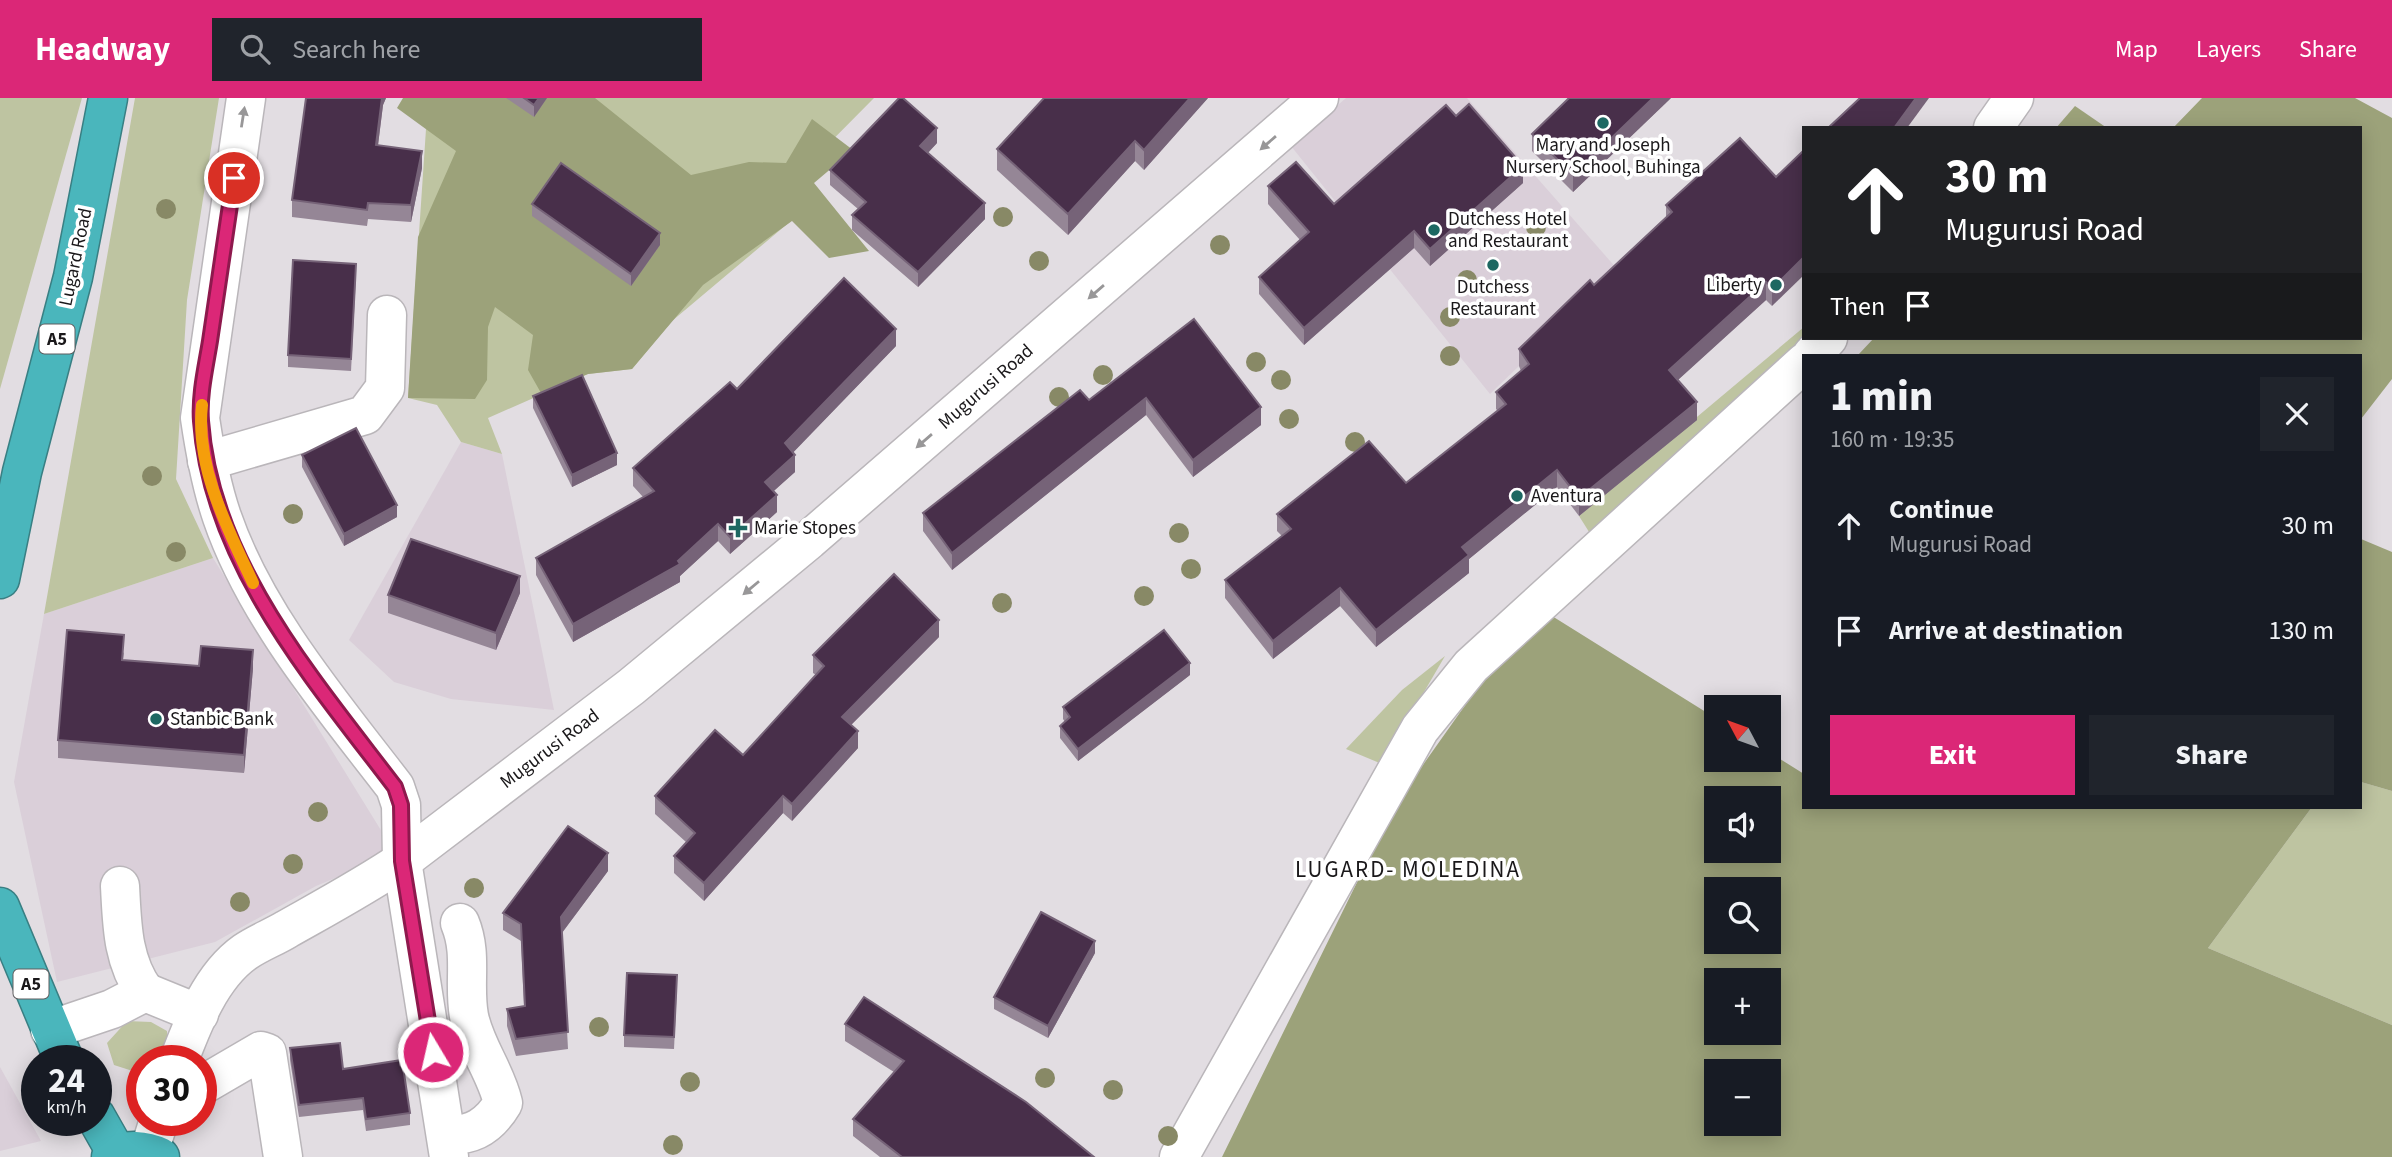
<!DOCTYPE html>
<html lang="en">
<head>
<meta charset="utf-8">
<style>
  body { margin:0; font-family:"Source Sans 3",sans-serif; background:#20242c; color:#f1f3f6; height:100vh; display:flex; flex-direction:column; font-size:26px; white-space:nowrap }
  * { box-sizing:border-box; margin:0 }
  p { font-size:23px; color:#9ea1a6 }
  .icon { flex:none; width:38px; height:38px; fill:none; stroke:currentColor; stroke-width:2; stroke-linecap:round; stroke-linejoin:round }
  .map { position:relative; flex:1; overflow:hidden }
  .side { position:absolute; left:1802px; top:256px; width:560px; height:455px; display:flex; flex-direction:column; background:#171b24; border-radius:0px; box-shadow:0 4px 18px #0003 }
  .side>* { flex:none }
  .banner { position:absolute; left:1802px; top:28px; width:560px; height:214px; border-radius:0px; box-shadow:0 4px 18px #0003; background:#202124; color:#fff; overflow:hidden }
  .needle { width:46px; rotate:311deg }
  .fabs { position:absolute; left:1704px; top:597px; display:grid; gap:14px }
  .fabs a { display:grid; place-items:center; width:77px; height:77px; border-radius:0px; background:#171b24; box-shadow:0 4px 18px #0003; font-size:35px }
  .speed { position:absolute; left:21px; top:947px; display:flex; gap:14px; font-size:35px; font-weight:700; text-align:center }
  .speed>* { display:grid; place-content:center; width:91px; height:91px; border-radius:50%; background:#171b24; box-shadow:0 4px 18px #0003; line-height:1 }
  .speed small { font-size:18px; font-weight:400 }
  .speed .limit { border:10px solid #d22; background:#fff; color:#111 }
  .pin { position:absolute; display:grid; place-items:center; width:60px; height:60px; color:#fff; margin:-30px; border:4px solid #fff; border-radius:50%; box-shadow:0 2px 7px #0007 }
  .me { position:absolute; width:77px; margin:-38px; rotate:351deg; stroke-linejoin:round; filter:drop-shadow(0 0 5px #0008) }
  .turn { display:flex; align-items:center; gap:24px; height:147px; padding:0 28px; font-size:32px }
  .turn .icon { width:91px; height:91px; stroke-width:2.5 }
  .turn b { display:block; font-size:49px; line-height:60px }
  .then { display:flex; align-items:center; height:66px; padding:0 28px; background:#0003; gap:14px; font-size:26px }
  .round { display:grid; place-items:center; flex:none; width:74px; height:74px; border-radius:0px; background:#20242c }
  .head { display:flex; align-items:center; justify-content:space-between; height:119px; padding:0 28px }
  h1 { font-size:42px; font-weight:800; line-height:52px }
  .primary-button { display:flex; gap:14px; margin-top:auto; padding:14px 28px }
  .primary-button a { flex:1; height:80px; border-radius:0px; background:#db2777; color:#fff; font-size:28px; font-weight:800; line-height:80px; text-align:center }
  .primary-button a+a { background:#20242c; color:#f1f3f6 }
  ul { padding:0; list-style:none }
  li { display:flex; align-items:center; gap:21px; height:105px; padding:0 28px }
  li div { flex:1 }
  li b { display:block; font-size:26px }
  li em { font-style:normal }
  header { display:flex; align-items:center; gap:42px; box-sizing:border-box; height:98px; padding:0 35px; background:#db2777; color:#fff }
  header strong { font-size:33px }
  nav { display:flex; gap:38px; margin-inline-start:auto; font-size:24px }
  .search { width:490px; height:63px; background:#20242c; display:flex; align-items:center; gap:18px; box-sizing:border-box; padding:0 24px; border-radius:0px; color:#9ea1a6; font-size:26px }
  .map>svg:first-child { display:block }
  .built { fill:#dacfd9 }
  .green { fill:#bec4a1 }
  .forest { fill:#9ca27a; fill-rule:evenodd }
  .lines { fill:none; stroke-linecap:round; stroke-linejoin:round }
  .minor-casing { stroke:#bab6ba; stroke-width:41 }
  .highway-casing { stroke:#397f83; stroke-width:41 }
  .minor { stroke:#fff; stroke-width:38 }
  .highway { stroke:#4ab6bc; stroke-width:38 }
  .tree { fill:#888966 }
  .wall { fill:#958696 }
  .shaded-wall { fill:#766378 }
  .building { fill:#482f4a; stroke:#766378; stroke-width:2 }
  .oneway { fill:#989798 }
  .route-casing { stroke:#8e194d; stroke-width:18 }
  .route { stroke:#db2777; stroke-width:12 }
  .slow { stroke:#f59e0b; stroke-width:12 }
  .poi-dot { fill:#1d6862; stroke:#fff; stroke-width:2.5 }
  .labels { text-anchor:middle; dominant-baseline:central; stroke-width:7; stroke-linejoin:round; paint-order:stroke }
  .shield { fill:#fff; stroke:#5f5d5f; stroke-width:2 }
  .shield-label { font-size:18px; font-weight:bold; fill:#1a181a }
  .poi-label { font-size:19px; fill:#1a181a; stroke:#fff; text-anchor:start }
  .street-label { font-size:19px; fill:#1a181a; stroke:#fff }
  .quarter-label { font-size:23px; letter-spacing:2px; fill:#1a181a; stroke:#fff }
</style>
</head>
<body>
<header>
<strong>Headway</strong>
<div class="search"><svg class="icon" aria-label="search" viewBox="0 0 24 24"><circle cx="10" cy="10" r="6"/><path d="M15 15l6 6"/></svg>Search here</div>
<nav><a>Map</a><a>Layers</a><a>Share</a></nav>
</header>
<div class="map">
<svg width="2392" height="1059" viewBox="0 0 2392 1059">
  <rect width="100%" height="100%" fill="#e2dde2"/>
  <!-- built -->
  <g class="built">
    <polygon points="1346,0 1467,0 1618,172 1490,296 1291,48"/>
    <polygon points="461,344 502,356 554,612 451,601 394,584 349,542"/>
    <polygon points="213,460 395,755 316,788 215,844 57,884 14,684 44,516"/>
    <polygon points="0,969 41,1043 0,1053"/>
  </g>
  <!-- green -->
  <g class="green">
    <polygon points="0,0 82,0 0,291"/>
    <polygon points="135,0 219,0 187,202 176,381 213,460 44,516"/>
    <polygon points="439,0 874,0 772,103 792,122 672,223 632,271 588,276 488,320 502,356 461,344 437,307 408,300 426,31"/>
    <polygon points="1804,229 1804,240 1823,240 1591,437 1579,418"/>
    <polygon points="1445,558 1382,666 1346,651 1402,592"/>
    <polygon points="2361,684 2392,693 2392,927 2208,850 2312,709 2361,709"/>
    <polygon points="127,923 151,924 167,933 167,962 142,962 142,976 114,967 107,945"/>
  </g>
  <!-- forest -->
  <g class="forest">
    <polygon points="403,0 595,0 691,77 749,64 786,65 812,21 853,52 814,85 869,153 829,160 792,123 703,187 632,271 588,276 541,295 528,272 533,237 495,209 488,229 487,282 475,301 408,300 418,139 456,53 397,10"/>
    <polygon points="2202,0 2355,0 2392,20 2392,281 2361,321 2361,257 1858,257 1874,240 2361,240 2361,30 2173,30"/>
    <polygon points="2075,8 2107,30 2056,30"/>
    <polygon points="2361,441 2392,454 2392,693 2361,684"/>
    <path d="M 1552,518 L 1717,621 L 1717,662 L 1769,662 L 1769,654 L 1804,676 L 1804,709 L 2312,709 L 2208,850 L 2392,927 L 2392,1059 L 1222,1059 L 1396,705 L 1483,582 ZM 1717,700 L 1769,700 L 1769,752 L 1717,752 ZM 1717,791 L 1769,791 L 1769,844 L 1717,844 ZM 1717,882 L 1769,882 L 1769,934 L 1717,934 ZM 1717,973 L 1769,973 L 1769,1026 L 1717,1026 Z"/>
  </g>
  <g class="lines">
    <defs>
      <g id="minor">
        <path d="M 246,0 L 200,320 C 205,354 211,387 222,419 C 256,518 332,607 395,689 L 401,707 L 402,763 L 449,1059"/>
        <polyline points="1993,30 2014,0"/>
        <polyline points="1812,257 1828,240"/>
        <polyline points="207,363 365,317 385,290 387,217"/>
        <path d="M 120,788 C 122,825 122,863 145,894"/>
        <polyline points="50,932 112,911 145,894 199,916"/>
        <path d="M 179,962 C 193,925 211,878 245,854 C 258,845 274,839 287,831 C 326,809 365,788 402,763 L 631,589 L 809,442 L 1319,0"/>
        <polyline points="201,988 261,953 267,955 283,1059"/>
        <path d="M 446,1036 C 472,1039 490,1027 503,1005 C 496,974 475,949 469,918 C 463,886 473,856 460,825"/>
        <polyline points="149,1054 159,1022"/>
        <polyline points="1179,1059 1420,631 1471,568 1804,265"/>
      </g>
      <g id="highway">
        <polyline points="0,481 22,374 73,179 108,0"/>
        <polyline points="0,809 64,962"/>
        <polyline points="96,1019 117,1056"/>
        <path d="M 111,1059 C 126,1050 145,1052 160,1059"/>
      </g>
    </defs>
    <!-- minor casing -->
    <use href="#minor" class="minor-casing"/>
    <!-- highway casing -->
    <use href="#highway" class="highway-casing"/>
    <!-- minor -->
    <use href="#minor" class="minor"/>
    <!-- highway -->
    <use href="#highway" class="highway"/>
  </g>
  <!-- trees -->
  <g class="tree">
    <circle cx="166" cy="111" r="10"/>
    <circle cx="1003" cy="119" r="10"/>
    <circle cx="1536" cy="129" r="10"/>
    <circle cx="1220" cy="147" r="10"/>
    <circle cx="1039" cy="163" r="10"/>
    <circle cx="1467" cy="182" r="10"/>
    <circle cx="1450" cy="219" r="10"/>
    <circle cx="1450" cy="258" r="10"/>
    <circle cx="1256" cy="264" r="10"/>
    <circle cx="1103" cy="277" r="10"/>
    <circle cx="1281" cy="282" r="10"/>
    <circle cx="1059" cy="299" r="10"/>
    <circle cx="1289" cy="321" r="10"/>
    <circle cx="1355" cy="344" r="10"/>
    <circle cx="152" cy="378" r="10"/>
    <circle cx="293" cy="416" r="10"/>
    <circle cx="1179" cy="435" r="10"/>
    <circle cx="176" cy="454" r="10"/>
    <circle cx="1191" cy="471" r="10"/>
    <circle cx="1144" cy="498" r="10"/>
    <circle cx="1002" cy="505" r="10"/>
    <circle cx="318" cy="714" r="10"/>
    <circle cx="293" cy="766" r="10"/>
    <circle cx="474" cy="790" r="10"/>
    <circle cx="240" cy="804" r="10"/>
    <circle cx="599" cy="929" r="10"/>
    <circle cx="1045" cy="980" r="10"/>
    <circle cx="690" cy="984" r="10"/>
    <circle cx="1113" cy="992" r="10"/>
    <circle cx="1168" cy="1038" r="10"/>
    <circle cx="673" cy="1047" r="10"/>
  </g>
  <!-- wall -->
  <g class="wall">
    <polygon points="306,0 386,0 383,7 378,47 422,70 411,124 368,121 367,128 292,119 292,102"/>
    <polygon points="506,0 547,0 534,19"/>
    <polygon points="1208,0 1144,72 1135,63 1068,137 997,72 997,51"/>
    <polygon points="1671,0 1573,94 1532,53 1532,36"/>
    <polygon points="1456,18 1523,85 1430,168 1414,150 1304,247 1259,196 1259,179 1300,142 1268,106 1268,88 1334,106"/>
    <polygon points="937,45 928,55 985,121 918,189 852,132 852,117 858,111 830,87 830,72"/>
    <polygon points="1776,79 1772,208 1766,202 1678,282 1697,322 1579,418 1557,389 1469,461 1469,475 1376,549 1340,508 1273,561 1225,500 1225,482 1282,438 1277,433 1277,416 1406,385 1498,313 1496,311 1496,294 1521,273 1519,268 1519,251 1594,187 1666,119 1666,107"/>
    <polygon points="532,106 660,147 631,188 532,118"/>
    <polygon points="356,178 351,273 288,269 288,257"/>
    <polygon points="1194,221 1261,327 1193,379 1146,317 952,472 923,433 923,415 1089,302"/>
    <polygon points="896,248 793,354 795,374 773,393 777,414 730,456 718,443 680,478 680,484 573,544 536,477 536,460 643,399 633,388 633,370 737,291"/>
    <polygon points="533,298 617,367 572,389 533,310"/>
    <polygon points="302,357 397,419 344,448 302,369"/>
    <polygon points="520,495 496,552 388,515 388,497"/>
    <polygon points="939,539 851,627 858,650 792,723 783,715 704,803 674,775 674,758 686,744 655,716 655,698 743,657 816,577 813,575 813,557"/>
    <polygon points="124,554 123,562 199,568 253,570 244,675 58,660 58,642"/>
    <polygon points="1190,577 1078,663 1060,640 1060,628 1065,624 1063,621 1063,609"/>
    <polygon points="608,773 562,835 568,951 516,958 507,928 507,911 524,908 521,843 503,832 503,815"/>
    <polygon points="1095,855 1048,940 994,911 994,899"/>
    <polygon points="677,889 674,951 624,949 624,937"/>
    <polygon points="845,926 1094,1059 880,1059 853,1038 853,1021 894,974 845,943"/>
    <polygon points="290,950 343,971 410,1015 410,1027 366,1033 363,1012 299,1019 290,962"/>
  </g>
  <!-- shaded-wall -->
  <g class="shaded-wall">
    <polygon points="382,0 386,0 383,7 376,63 376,47"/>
    <polygon points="539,0 547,0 534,19 534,7"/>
    <polygon points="1190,0 1208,0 1144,72 1144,52"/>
    <polygon points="1653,0 1671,0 1573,94 1573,77"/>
    <polygon points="1916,0 1929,0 1907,30 1894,30"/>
    <polygon points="937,30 937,45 920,63 920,48"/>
    <polygon points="1135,43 1135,63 1068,137 1068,116"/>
    <polygon points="422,53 422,70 411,124 411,107"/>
    <polygon points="1523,68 1523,85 1430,168 1430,151"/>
    <polygon points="985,105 985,121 918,189 918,174"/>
    <polygon points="1414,133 1414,150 1304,247 1304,230"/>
    <polygon points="660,135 660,147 631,188 631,176"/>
    <polygon points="1804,159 1804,177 1772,208 1772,191"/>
    <polygon points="1766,184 1766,202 1669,290 1669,272"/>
    <polygon points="896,231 896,248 785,363 785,345"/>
    <polygon points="1146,300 1146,317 952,472 952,455"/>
    <polygon points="1697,304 1697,322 1579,418 1579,400"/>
    <polygon points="1261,309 1261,327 1193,379 1193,362"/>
    <polygon points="617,355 617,367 572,389 572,377"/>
    <polygon points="795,357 795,374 765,401 765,384"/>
    <polygon points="1557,372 1557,389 1469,461 1469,475 1376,549 1376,532 1462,449"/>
    <polygon points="777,397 777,414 730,456 730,439"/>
    <polygon points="397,407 397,419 344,448 344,436"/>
    <polygon points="718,426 718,443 680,478 680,484 573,544 573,526 678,463"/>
    <polygon points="520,478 520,495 496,552 496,535"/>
    <polygon points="1340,490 1340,508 1273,561 1273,543"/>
    <polygon points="939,522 939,539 842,636 842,619"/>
    <polygon points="253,552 253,570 244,675 244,657"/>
    <polygon points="1190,565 1190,577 1078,663 1078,651"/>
    <polygon points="858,633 858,650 792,723 792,706"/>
    <polygon points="783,698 783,715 704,803 704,785"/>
    <polygon points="608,755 608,773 561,836 561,819"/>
    <polygon points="1095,843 1095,855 1048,940 1048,928"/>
  </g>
  <!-- building -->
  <g class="building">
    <polygon points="306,0 382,0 376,47 422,53 411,107 368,105 367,112 292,102"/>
    <polygon points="524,0 539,0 534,7"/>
    <polygon points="899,0 903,0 937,30 920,48 985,105 918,174 852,117 866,104 830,72"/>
    <polygon points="1044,0 1190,0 1144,52 1135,43 1068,116 997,51"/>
    <polygon points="1569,0 1653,0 1573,77 1532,36"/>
    <polygon points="1860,0 1916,0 1894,30 1828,30"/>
    <polygon points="1469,6 1523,68 1430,151 1414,133 1304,230 1259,179 1309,134 1268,88 1296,64 1334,106 1446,7 1456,18"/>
    <polygon points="1740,40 1776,79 1804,52 1804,159 1772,191 1766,184 1669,272 1697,304 1579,400 1557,372 1462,449 1469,457 1376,532 1340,490 1273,543 1225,482 1291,431 1277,416 1369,343 1406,385 1506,306 1496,294 1529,266 1519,251 1590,182 1594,187 1672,114 1666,107"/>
    <polygon points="561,65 660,135 631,176 532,106"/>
    <polygon points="293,162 356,166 351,261 288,257"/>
    <polygon points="844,180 896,231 785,345 795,357 765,384 777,397 730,439 718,426 678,463 680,466 573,526 536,460 654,393 633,370 730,284 737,291"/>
    <polygon points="1194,221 1261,309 1193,362 1146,300 952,455 923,415 1080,292 1089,302"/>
    <polygon points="582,277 617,355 572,377 533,298"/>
    <polygon points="356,330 397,407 344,436 302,357"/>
    <polygon points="411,441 520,478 496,535 388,497"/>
    <polygon points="894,476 939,522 842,619 858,633 792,706 783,698 704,785 674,758 695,735 655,698 715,632 743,657 824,568 813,557"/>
    <polygon points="67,532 124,537 122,562 199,568 201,548 253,552 244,657 58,642"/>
    <polygon points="1164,532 1190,565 1078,651 1060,628 1070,619 1063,609"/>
    <polygon points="568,728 608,755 561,819 568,934 516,941 507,911 525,908 521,826 503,815"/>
    <polygon points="1041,814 1095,843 1048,928 994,899"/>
    <polygon points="627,875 677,877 674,939 624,937"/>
    <polygon points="864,899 1026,1004 1094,1059 902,1059 853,1021 904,963 845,926"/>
    <polygon points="340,945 343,971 402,962 410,1015 366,1021 363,1000 299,1007 290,950"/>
  </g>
  <!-- one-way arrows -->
  <defs><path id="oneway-solid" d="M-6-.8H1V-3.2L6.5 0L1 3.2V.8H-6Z" transform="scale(1.75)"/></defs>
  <g class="oneway">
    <use href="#oneway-solid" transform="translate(243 19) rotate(-81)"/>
    <use href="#oneway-solid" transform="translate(1268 45) rotate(139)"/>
    <use href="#oneway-solid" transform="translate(1096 194) rotate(139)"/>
    <use href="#oneway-solid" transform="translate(924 343) rotate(139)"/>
    <use href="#oneway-solid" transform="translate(751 490) rotate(140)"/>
  </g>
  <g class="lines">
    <defs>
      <path id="route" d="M 234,80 C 226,134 218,189 210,243 C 206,268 199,297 201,323 C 211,464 313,581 395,689 L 401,707 L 402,763 L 433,954"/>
    </defs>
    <!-- route casing -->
    <use href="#route" class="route-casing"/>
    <!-- route -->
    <use href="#route" class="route"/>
    <!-- slow -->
    <path class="slow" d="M 202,307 C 195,368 228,432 253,485"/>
  </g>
  <!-- markers -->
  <g class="poi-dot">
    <circle cx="1603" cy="25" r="7"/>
    <circle cx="1434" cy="132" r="7"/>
    <circle cx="1493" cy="167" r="7"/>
    <circle cx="1776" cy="187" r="7"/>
    <circle cx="1517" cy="398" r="7"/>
    <path d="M734.5 419.5h7v7h7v7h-7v7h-7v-7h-7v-7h7z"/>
    <circle cx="156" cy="621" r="7"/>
  </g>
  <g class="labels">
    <!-- shield labels -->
    <g class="shield">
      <rect x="39.5" y="226.5" width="35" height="29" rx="5"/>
      <rect x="13.5" y="871.5" width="35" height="29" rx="5"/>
    </g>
    <g class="shield-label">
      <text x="57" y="241">A5</text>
      <text x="31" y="886">A5</text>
    </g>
    <!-- poi labels -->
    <g class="poi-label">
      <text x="1603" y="47" text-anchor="middle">Mary and Joseph<tspan x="1603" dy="22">Nursery School, Buhinga</tspan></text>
      <text x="1448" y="121">Dutchess Hotel<tspan x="1448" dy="22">and Restaurant</tspan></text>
      <text x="1762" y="187" text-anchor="end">Liberty</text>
      <text x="1493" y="189" text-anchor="middle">Dutchess<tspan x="1493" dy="22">Restaurant</tspan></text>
      <text x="1531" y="398">Aventura</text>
      <text x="754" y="430">Marie Stopes</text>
      <text x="170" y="621">Stanbic Bank</text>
    </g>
    <!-- street labels -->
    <g class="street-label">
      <text transform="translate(76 159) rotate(-78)">Lugard Road</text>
      <text transform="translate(986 289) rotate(-41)">Mugurusi Road</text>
      <text transform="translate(550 651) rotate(-37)">Mugurusi Road</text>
    </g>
    <!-- quarter labels -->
    <g class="quarter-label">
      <text x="1408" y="771">LUGARD- MOLEDINA</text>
    </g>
  </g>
</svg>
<div class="fabs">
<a><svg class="needle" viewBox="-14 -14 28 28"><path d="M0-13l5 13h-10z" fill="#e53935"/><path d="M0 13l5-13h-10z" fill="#9ea1a6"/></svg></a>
<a><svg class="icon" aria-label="sound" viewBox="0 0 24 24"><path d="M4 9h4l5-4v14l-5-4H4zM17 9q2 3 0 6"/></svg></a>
<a><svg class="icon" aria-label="search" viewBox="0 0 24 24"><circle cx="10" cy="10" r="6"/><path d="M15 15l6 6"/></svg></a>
<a>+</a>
<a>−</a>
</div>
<div class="speed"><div>24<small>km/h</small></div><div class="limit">30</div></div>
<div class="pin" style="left:234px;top:80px;background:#d93025"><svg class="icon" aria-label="arrive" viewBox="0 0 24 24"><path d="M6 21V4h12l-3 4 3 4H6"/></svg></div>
<svg class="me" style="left:433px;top:954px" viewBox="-20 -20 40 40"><circle r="17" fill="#db2777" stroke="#fff" stroke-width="3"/><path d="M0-11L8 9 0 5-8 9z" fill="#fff"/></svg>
<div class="banner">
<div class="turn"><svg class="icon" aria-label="ahead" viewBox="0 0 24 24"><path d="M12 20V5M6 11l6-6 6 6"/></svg><div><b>30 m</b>Mugurusi Road</div></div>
<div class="then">Then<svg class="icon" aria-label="arrive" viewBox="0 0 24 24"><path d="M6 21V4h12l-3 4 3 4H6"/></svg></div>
</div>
<section class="side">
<div class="head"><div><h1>1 min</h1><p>160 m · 19:35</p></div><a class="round"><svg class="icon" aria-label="close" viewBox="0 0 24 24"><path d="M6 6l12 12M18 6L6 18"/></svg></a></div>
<ul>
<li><svg class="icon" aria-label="ahead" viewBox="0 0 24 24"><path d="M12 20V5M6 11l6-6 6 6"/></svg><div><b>Continue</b><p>Mugurusi Road</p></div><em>30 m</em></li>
<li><svg class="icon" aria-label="arrive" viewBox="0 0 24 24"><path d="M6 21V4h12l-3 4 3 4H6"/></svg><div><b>Arrive at destination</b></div><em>130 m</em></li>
</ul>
<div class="primary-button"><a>Exit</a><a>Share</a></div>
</section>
</div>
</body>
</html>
